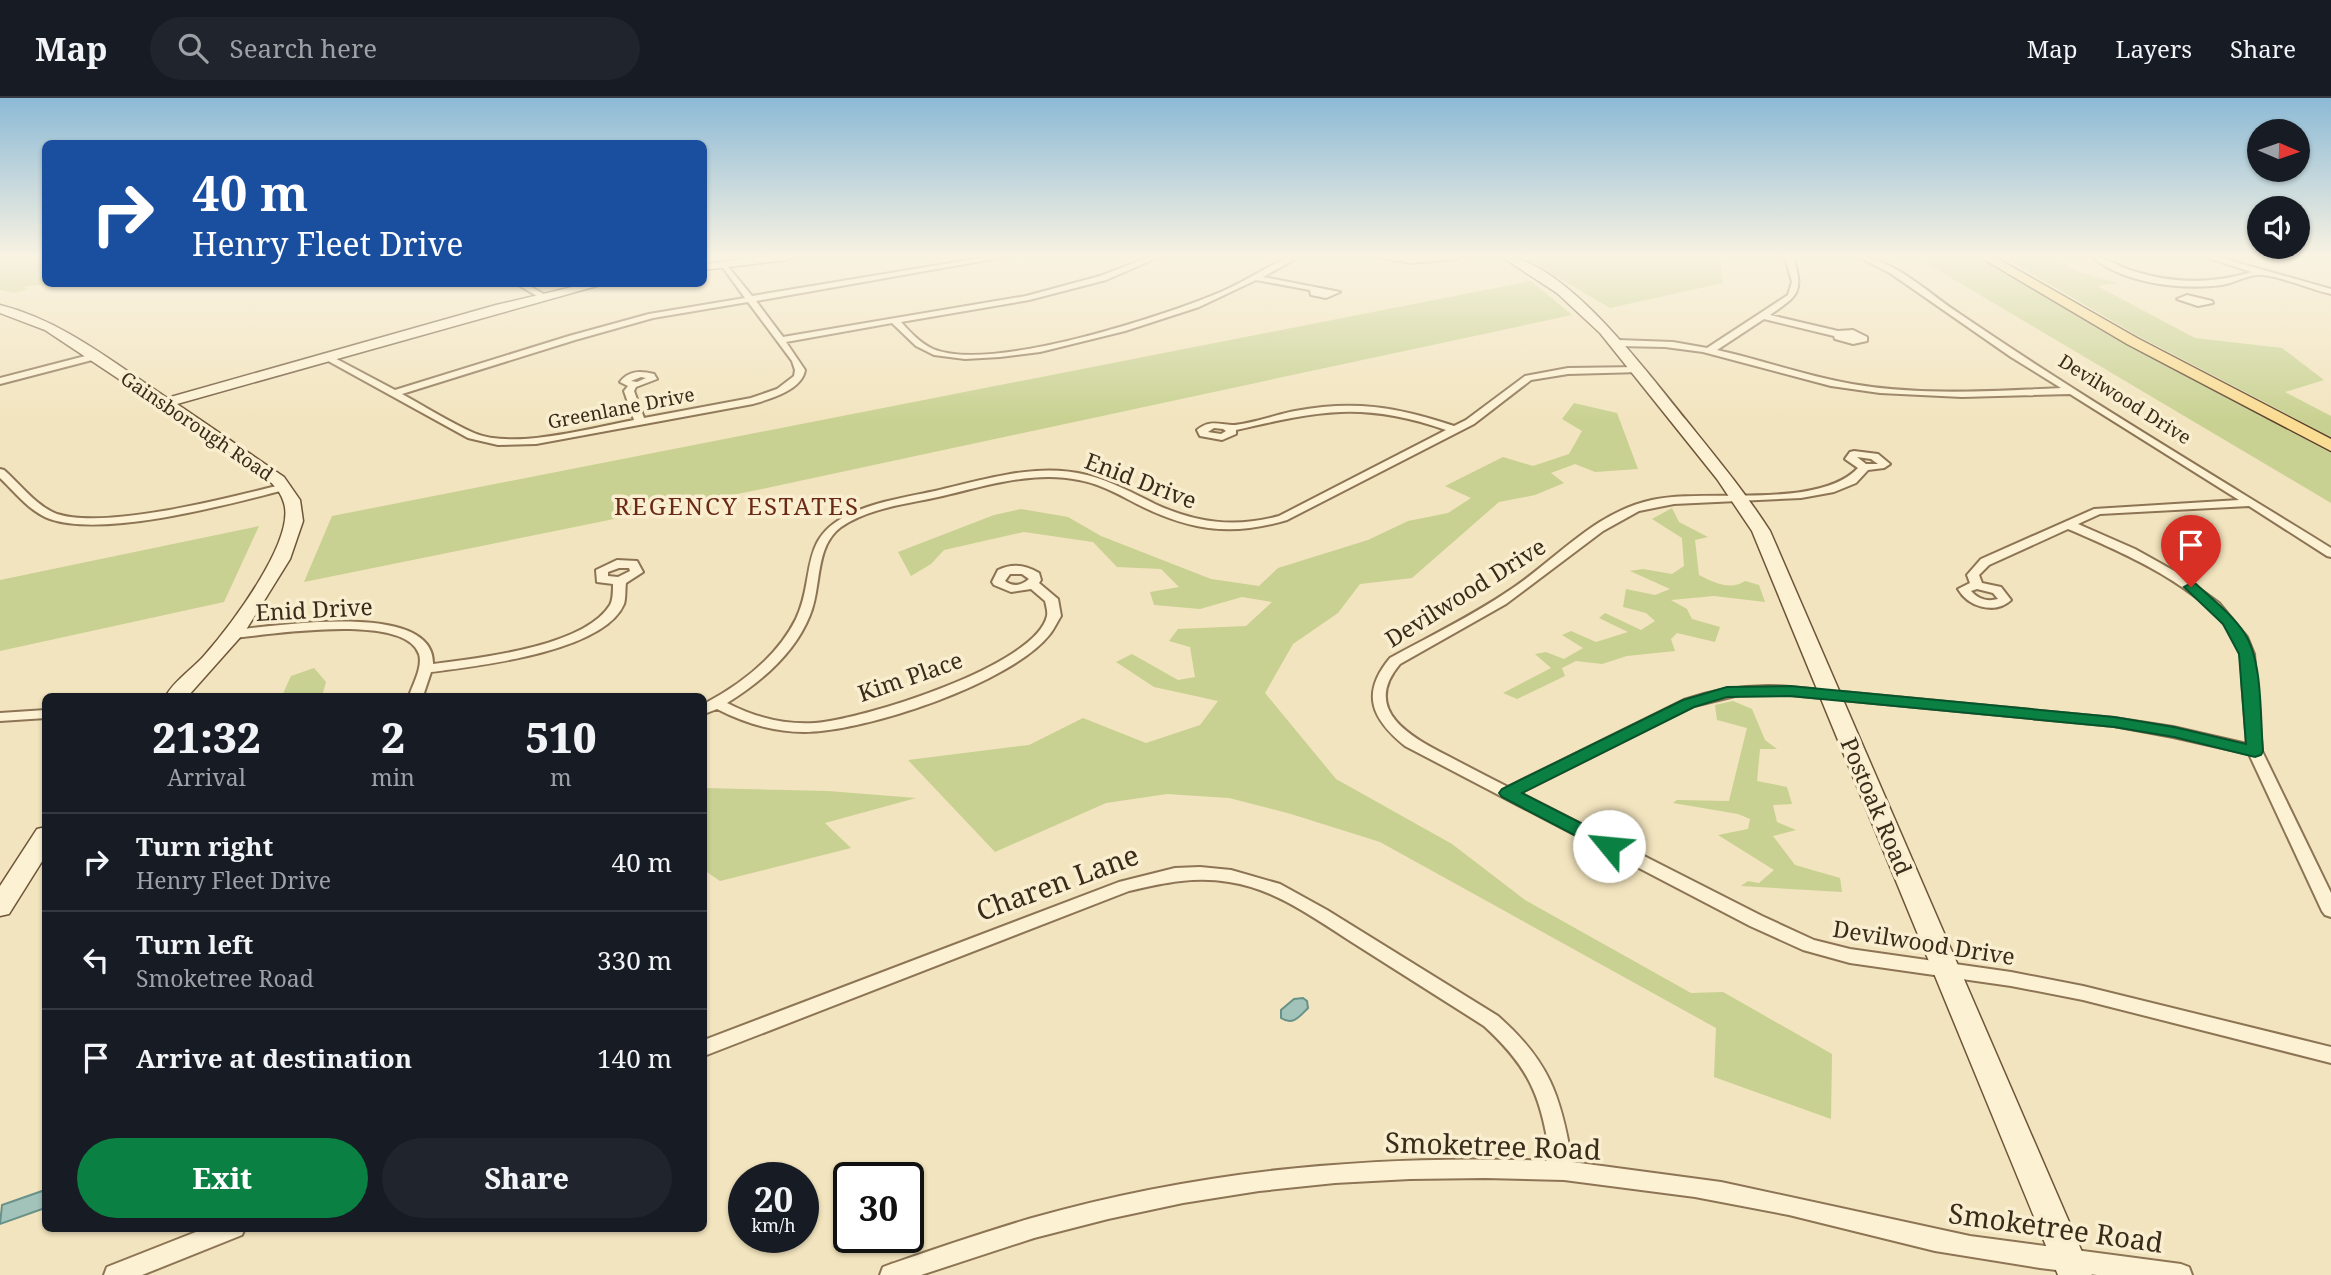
<!DOCTYPE html>
<html lang="en">
<head>
<meta charset="utf-8">
<style>
  body { margin:0; font-family:"Noto Serif",serif; background:#20242c; color:#f1f3f6; height:100vh; display:flex; flex-direction:column; font-size:26px; white-space:nowrap }
  * { box-sizing:border-box; margin:0 }
  p { font-size:23px; color:#9ea1a6 }
  .icon { flex:none; width:38px; height:38px; fill:none; stroke:currentColor; stroke-width:2; stroke-linecap:round; stroke-linejoin:round }
  .map { position:relative; flex:1; overflow:hidden }
  .panel { position:absolute; left:42px; top:595px; width:665px; height:539px; display:flex; flex-direction:column; background:#171b24; border-radius:10px; box-shadow:0 2px 5px #0004 }
  .panel>* { flex:none }
  .top-card { position:absolute; left:42px; top:42px; width:665px; height:147px; border-radius:10px; box-shadow:0 2px 5px #0004; background:#1a4fa0; color:#fff; overflow:hidden }
  .needle { width:46px; rotate:92deg }
  .tools { position:absolute; left:2247px; top:21px; display:grid; gap:14px }
  .tools a { display:grid; place-items:center; width:63px; height:63px; border-radius:50%; background:#171b24; box-shadow:0 2px 5px #0004; font-size:35px }
  .speed { position:absolute; left:728px; top:1064px; display:flex; gap:14px; font-size:35px; font-weight:700; text-align:center }
  .speed>* { display:grid; place-content:center; width:91px; height:91px; border-radius:50%; background:#171b24; box-shadow:0 2px 5px #0004; line-height:1 }
  .speed small { font-size:18px; font-weight:400 }
  .speed .limit { border:4px solid #111; border-radius:10px; background:#fff; color:#111 }
  .pin { position:absolute; display:grid; place-items:center; width:60px; height:60px; color:#fff; margin:-72px -30px; border-radius:50% 50% 50% 0; rotate:-45deg; box-shadow:0 0 7px #0007 }
  .pin .icon { rotate:45deg }
  .me { position:absolute; width:77px; margin:-38px; rotate:298deg; stroke-linejoin:round; filter:drop-shadow(0 0 5px #0008) }
  .turn { display:flex; align-items:center; gap:24px; height:147px; padding:0 35px; font-size:32px }
  .turn .icon { width:91px; height:91px; stroke-width:2.5 }
  .turn b { display:block; font-size:49px; line-height:60px }
  .eta { display:flex; justify-content:space-evenly; align-items:center; height:119px; text-align:center }
  .eta b { font-size:42px; font-weight:800; line-height:49px }
  .primary-button { display:flex; gap:14px; margin-top:auto; padding:14px 35px }
  .primary-button a { flex:1; height:80px; border-radius:42px; background:#0b8043; color:#fff; font-size:28px; font-weight:800; line-height:80px; text-align:center }
  .primary-button a+a { background:#20242c; color:#f1f3f6 }
  ul { padding:0; list-style:none }
  li { display:flex; align-items:center; gap:21px; height:98px; padding:0 35px; border-top:2px solid #363941 }
  li div { flex:1 }
  li b { display:block; font-size:26px }
  li em { font-style:normal }
  header { display:flex; align-items:center; gap:42px; box-sizing:border-box; height:98px; padding:0 35px; background:#171b24; border-bottom:2px solid #363941 }
  header strong { font-size:33px }
  nav { display:flex; gap:38px; margin-inline-start:auto; font-size:24px }
  .search { width:490px; height:63px; background:#20242c; display:flex; align-items:center; gap:18px; box-sizing:border-box; padding:0 24px; border-radius:38px; color:#9ea1a6; font-size:26px }
  .map>svg:first-child { display:block }
  .green { fill:#c8d191 }
  .water { fill:#a2c3ba; stroke:#689289; stroke-width:2 }
  .lines { fill:none; stroke-linecap:round; stroke-linejoin:round }
  .street-casing { stroke:#8c7455; stroke-width:4 }
  .secondary-casing { stroke:#6e5538; stroke-width:3 }
  .primary-casing { stroke:#59412a; stroke-width:3 }
  .street { fill:#fcf1d2; fill-rule:evenodd }
  .secondary { fill:#fcf1d2; fill-rule:evenodd }
  .primary { fill:#fadc92; fill-rule:evenodd }
  .route { fill:#0b8043; stroke:#07532c; stroke-width:2 }
  .labels { text-anchor:middle; dominant-baseline:central; stroke-width:7; stroke-linejoin:round; paint-order:stroke }
  .far-street-label { font-size:19px; fill:#3a2b1b; stroke:#f9eecf }
  .street-label { font-size:23px; fill:#3a2b1b; stroke:#f9eecf }
  .neighbourhood-label { font-size:24px; letter-spacing:2px; fill:#6b2a16; stroke:#f9eecf }
  .near-street-label { font-size:28px; fill:#3a2b1b; stroke:#f9eecf }
</style>
</head>
<body>
<header>
<strong>Map</strong>
<div class="search"><svg class="icon" aria-label="search" viewBox="0 0 24 24"><circle cx="10" cy="10" r="6"/><path d="M15 15l6 6"/></svg>Search here</div>
<nav><a>Map</a><a>Layers</a><a>Share</a></nav>
</header>
<div class="map">
<svg width="2331" height="1177" viewBox="0 0 2331 1177">
  <rect width="100%" height="100%" fill="#f2e4be"/>
  <!-- green -->
  <g class="green">
    <polygon points="0,159 45,159 47,186 23,189 28,191 15,195 0,192"/>
    <polygon points="1523,159 1720,159 1723,185 1610,210"/>
    <polygon points="1916,159 1978,159 2126,246 2331,355 2331,405"/>
    <polygon points="2003,159 2054,159 2076,173 2118,185 2097,188 2195,240 2282,250 2324,282 2285,294 2331,318 2331,339 2138,238"/>
    <polygon points="1531,183 1572,217 757,392 304,484 332,418"/>
    <polygon points="1574,305 1617,315 1638,371 1595,374 1575,366 1551,375 1564,385 1535,397 1499,404 1412,480 1360,486 1338,515 1293,546 1265,595 1336,681 1452,746 1525,802 1691,895 1723,894 1832,956 1831,1021 1714,979 1716,930 1380,744 1291,716 1229,700 1167,696 1106,705 995,754 908,662 1029,647 1083,620 1146,645 1200,627 1218,603 1154,589 1116,564 1132,556 1178,582 1195,579 1190,549 1169,543 1178,531 1246,528 1272,504 1242,499 1200,511 1154,507 1150,494 1179,489 1161,471 1117,469 1093,444 1024,434 944,452 931,466 911,478 898,454 994,417 1021,411 1068,419 1101,438 1211,481 1259,488 1278,470 1368,442 1408,423 1448,415 1471,400 1445,388 1503,359 1533,368 1569,356 1582,333 1562,321"/>
    <path d="M 1672,410 L 1679,424 L 1708,439 L 1695,442 L 1699,477 C 1713,484 1730,493 1745,483 L 1759,487 L 1765,504 L 1714,498 L 1671,502 L 1687,511 L 1692,521 L 1720,529 L 1715,544 L 1677,535 L 1671,541 L 1675,553 L 1627,558 L 1602,566 L 1576,563 L 1562,570 L 1565,578 L 1517,601 L 1503,595 L 1551,570 L 1535,556 L 1546,554 L 1564,561 L 1583,550 L 1562,537 L 1571,533 L 1596,544 L 1628,534 L 1599,520 L 1605,515 L 1641,532 L 1655,523 L 1646,515 L 1623,509 L 1626,491 L 1655,497 L 1670,491 L 1630,473 L 1643,471 L 1672,476 L 1684,468 L 1682,440 L 1652,421 Z"/>
    <polygon points="259,428 224,504 0,553 0,482"/>
    <polygon points="314,570 326,584 322,598 282,598 291,578"/>
    <polygon points="1733,603 1752,611 1765,642 1777,651 1760,651 1757,683 1787,689 1792,706 1773,707 1777,724 1796,732 1773,738 1795,767 1840,780 1842,794 1741,788 1748,783 1759,785 1774,772 1718,737 1748,731 1750,721 1738,716 1673,705 1677,702 1729,703 1747,630 1717,622 1715,607"/>
    <polygon points="704,690 828,693 916,700 825,725 851,750 720,783 704,772"/>
  </g>
  <!-- water -->
  <g class="water">
    <path d="M 1303,900 L 1307,903 L 1308,910 C 1300,918 1293,928 1281,920 L 1281,912 L 1294,901 Z"/>
    <polygon points="45,1092 45,1110 0,1126 2,1107"/>
  </g>
  <g class="lines">
    <defs>
      <g id="street">
        <path d="M 987,159 L 1004,159 L 756,203 L 783,239 L 1026,198 L 1100,178 L 1149,159 L 1159,159 L 1106,182 L 1029,202 L 901,224 C 910,234 920,245 933,251 C 991,275 1165,218 1223,193 C 1246,183 1266,169 1289,159 L 1299,159 L 1263,179 L 1340,194 L 1326,200 L 1311,197 L 1310,192 L 1256,182 L 1199,209 L 1125,233 L 1040,254 L 1000,259 L 965,261 L 934,257 L 916,248 L 892,225 L 786,244 L 805,272 C 802,292 770,301 753,306 L 536,346 L 498,347 L 468,340 L 321,259 L 329,257 L 395,292 L 569,238 L 649,216 L 745,200 L 721,167 L 725,165 L 752,198 ZM 748,204 L 792,263 L 795,272 L 794,278 L 777,291 L 751,300 L 644,320 L 634,293 L 636,289 L 657,281 L 654,276 C 641,273 629,272 620,284 L 628,288 L 624,293 L 634,322 C 591,330 514,352 474,335 C 449,324 426,309 402,296 L 575,242 L 653,220 ZM 641,279 L 646,280 L 637,284 L 631,283 Z"/>
        <polygon points="1376,159 1461,159 1457,161 1412,165"/>
        <path d="M 1785,159 L 1793,159 C 1804,194 1799,197 1770,217 L 1838,233 L 1853,232 L 1867,239 L 1867,243 L 1853,246 L 1835,241 L 1834,238 L 1764,221 L 1717,252 C 1762,262 1806,278 1852,286 C 1921,298 1992,293 2061,290 L 2011,259 L 1890,175 L 1858,159 C 1889,158 1929,195 1954,212 C 2077,296 2205,372 2331,450 L 2331,459 L 2327,458 L 2249,408 L 2100,416 L 2078,426 L 2135,451 L 2178,475 L 2219,505 L 2247,539 L 2254,556 L 2262,653 L 2331,795 L 2331,819 L 2325,817 L 2322,813 L 2249,656 L 2173,639 L 2114,628 L 1790,597 L 1739,597 L 1694,608 L 1520,695 L 1762,818 L 1814,842 L 1850,851 L 2011,874 L 2083,888 L 2331,949 L 2331,965 L 2083,902 L 2011,888 L 1850,865 L 1803,852 L 1750,828 L 1405,648 C 1372,621 1360,596 1390,560 C 1430,538 1472,518 1510,492 C 1557,461 1595,414 1652,402 C 1708,390 1818,412 1858,370 L 1845,361 L 1850,354 L 1854,353 L 1878,356 L 1890,366 L 1884,370 L 1868,372 L 1856,385 L 1834,394 L 1801,400 L 1674,406 L 1639,413 L 1603,433 L 1506,506 L 1400,566 C 1360,613 1413,640 1450,659 C 1469,669 1488,679 1508,689 L 1684,602 C 1719,590 1753,586 1790,589 L 2114,620 L 2173,629 L 2247,646 C 2245,625 2244,603 2242,582 C 2242,573 2242,563 2240,555 C 2223,496 2119,453 2068,431 L 1989,467 L 1979,477 L 1982,485 L 2001,489 L 2011,502 C 1995,517 1968,509 1958,491 L 1970,485 L 1967,477 L 1981,461 L 2094,411 L 2239,402 L 2070,296 L 1962,299 L 1880,295 L 1831,288 L 1703,254 L 1665,249 L 1618,248 L 1614,245 L 1618,242 L 1673,244 L 1707,250 L 1788,197 L 1792,184 ZM 1857,359 L 1871,361 L 1878,366 L 1866,366 ZM 1977,491 L 1993,495 L 1998,501 C 1987,504 1978,501 1971,493 Z"/>
        <path d="M 2092,159 C 2106,159 2119,169 2133,173 C 2173,186 2212,186 2252,174 L 2205,159 L 2217,159 L 2331,191 L 2331,196 C 2309,191 2286,180 2263,177 C 2251,175 2234,185 2222,187 C 2181,192 2125,186 2092,159 Z"/>
        <polygon points="517,186 526,186 547,198 540,200"/>
        <polygon points="2187,197 2212,203 2213,205 2198,208 2177,201"/>
        <polygon points="93,256 98,259 96,261 0,286 0,280"/>
        <path d="M 1638,269 L 1643,272 L 1641,274 L 1568,276 L 1531,282 L 1474,326 L 1287,422 C 1233,438 1193,433 1143,409 C 1123,399 1102,386 1079,382 C 1032,372 983,389 938,399 C 906,406 869,410 841,429 C 814,449 822,489 810,517 C 795,555 761,584 727,605 C 754,619 784,627 815,625 C 861,622 1036,568 1047,518 C 1048,514 1046,507 1045,503 L 1031,491 L 1011,494 L 994,487 L 992,484 L 998,472 C 1012,465 1026,467 1039,475 L 1041,482 L 1039,485 L 1058,501 L 1061,518 C 1057,524 1054,531 1050,536 C 1012,585 865,634 804,634 C 774,634 744,625 717,611 L 704,616 L 704,606 C 740,587 777,559 796,521 C 816,480 798,441 848,417 C 874,404 906,399 935,393 C 984,382 1036,364 1087,377 C 1111,383 1133,395 1155,406 C 1196,425 1235,430 1279,418 L 1446,332 C 1362,303 1319,313 1236,332 L 1236,336 L 1222,342 L 1200,338 L 1197,332 C 1209,322 1218,326 1232,327 C 1246,327 1279,316 1295,313 C 1354,302 1398,309 1454,328 L 1466,322 L 1525,278 L 1568,270 ZM 1214,330 L 1223,331 L 1226,333 L 1221,336 L 1208,334 ZM 1010,476 L 1022,476 L 1029,481 C 1021,488 1013,489 1005,483 Z"/>
        <path d="M 0,371 L 4,372 C 20,386 36,408 57,416 C 106,432 232,399 284,386 L 290,389 L 288,391 C 230,406 105,440 50,421 C 30,414 15,394 0,380 Z"/>
        <path d="M 617,462 L 637,463 L 643,474 L 626,485 C 625,491 626,500 624,506 C 604,554 477,568 431,574 L 423,598 L 409,598 C 413,586 423,569 419,556 C 404,514 269,537 233,540 L 226,536 L 233,532 C 271,529 435,501 433,566 C 479,560 584,549 610,507 C 613,502 613,493 613,486 L 597,484 L 596,472 ZM 619,470 L 629,470 L 630,473 L 618,479 L 608,478 L 608,474 Z"/>
        <polygon points="46,612 46,620 0,623 0,615"/>
        <path d="M 1200,769 L 1231,772 L 1280,786 L 1327,812 L 1498,918 C 1549,963 1561,998 1572,1064 L 1721,1084 L 1970,1138 L 2181,1166 L 2189,1169 L 2192,1177 L 2097,1177 L 2040,1170 L 1935,1153 L 1789,1117 L 1695,1099 L 1564,1082 L 1485,1080 L 1410,1081 L 1335,1085 L 1259,1093 L 1183,1105 L 1108,1121 L 1034,1140 L 921,1177 L 880,1177 L 883,1169 L 891,1166 C 938,1150 984,1134 1032,1120 C 1200,1072 1377,1056 1551,1063 C 1541,1000 1532,972 1484,928 C 1442,901 1400,875 1358,848 C 1318,823 1277,791 1229,784 C 1194,778 1163,785 1129,793 L 704,958 L 704,942 L 1119,784 L 1175,770 Z"/>
        <polygon points="206,1130 245,1130 242,1137 142,1177 104,1177 107,1169"/>
      </g>
      <g id="secondary">
        <polygon points="759,159 792,159 786,162 704,172 704,166"/>
        <path d="M 1502,159 C 1562,158 1650,278 1686,322 C 1715,358 1745,394 1770,433 L 2092,1177 L 2058,1177 L 1752,433 L 1717,381 L 1600,235 L 1557,195 Z"/>
        <path d="M 585,186 L 604,186 L 177,306 L 284,379 L 300,402 L 303,423 L 290,461 L 244,535 L 188,598 L 166,598 C 173,584 191,572 203,559 C 228,531 296,443 284,405 C 279,387 262,377 247,366 L 45,232 L 0,215 L 0,207 C 63,223 114,265 167,300 L 496,207 Z"/>
        <polygon points="46,729 46,757 9,816 0,818 0,788 37,731"/>
      </g>
      <polygon id="primary" points="1980,159 1995,159 2137,240 2331,341 2331,353 2127,246"/>
    </defs>
    <!-- street casing -->
    <use href="#street" class="street-casing"/>
    <!-- secondary casing -->
    <use href="#secondary" class="secondary-casing"/>
    <!-- primary casing -->
    <use href="#primary" class="primary-casing"/>
    <!-- street -->
    <use href="#street" class="street"/>
    <!-- secondary -->
    <use href="#secondary" class="secondary"/>
    <!-- primary -->
    <use href="#primary" class="primary"/>
  </g>
  <!-- sky -->
  <linearGradient id="sky" x2="0" y2="1"><stop stop-color="#8cbad6"/><stop offset="0.49" stop-color="#f9f3e2"/><stop offset="1" stop-color="#f9f3e2" stop-opacity="0"/></linearGradient>
  <rect width="2331" height="324" fill="url(#sky)"/>
  <!-- route -->
  <path class="route" d="M 2191,485 L 2196,486 C 2213,502 2232,516 2245,536 C 2263,564 2260,620 2263,653 L 2261,657 L 2255,659 L 2174,639 L 2114,629 L 1790,598 L 1727,599 L 1694,609 L 1522,695 L 1616,743 L 1619,748 L 1616,752 L 1603,752 L 1502,699 L 1499,695 L 1502,691 L 1683,602 L 1727,589 L 1790,588 L 2114,619 L 2174,629 L 2246,646 L 2239,556 L 2223,526 L 2184,489 Z"/>
  <g class="labels">
    <!-- far-street labels -->
    <g class="far-street-label">
      <text transform="translate(2125 301) rotate(32)">Devilwood Drive</text>
      <text transform="translate(621 310) rotate(-11)">Greenlane Drive</text>
      <text transform="translate(197 328) rotate(34)">Gainsborough Road</text>
    </g>
    <!-- street labels -->
    <g class="street-label">
      <text transform="translate(1141 382) rotate(21)">Enid Drive</text>
      <text transform="translate(1465 494) rotate(-32)">Devilwood Drive</text>
      <text transform="translate(314 511) rotate(-3)">Enid Drive</text>
      <text transform="translate(910 578) rotate(-19)">Kim Place</text>
      <text transform="translate(1877 708) rotate(67)">Postoak Road</text>
      <text transform="translate(1924 844) rotate(9)">Devilwood Drive</text>
    </g>
    <!-- neighbourhood labels -->
    <g class="neighbourhood-label">
      <text x="737" y="407">REGENCY ESTATES</text>
    </g>
    <!-- near-street labels -->
    <g class="near-street-label">
      <text transform="translate(1057 784) rotate(-20)">Charen Lane</text>
      <text transform="translate(1493 1047) rotate(2)">Smoketree Road</text>
      <text transform="translate(2056 1129) rotate(8)">Smoketree Road</text>
    </g>
  </g>
</svg>
<div class="tools">
<a><svg class="needle" viewBox="-14 -14 28 28"><path d="M0-13l5 13h-10z" fill="#e53935"/><path d="M0 13l5-13h-10z" fill="#9ea1a6"/></svg></a>
<a><svg class="icon" aria-label="sound" viewBox="0 0 24 24"><path d="M4 9h4l5-4v14l-5-4H4zM17 9q2 3 0 6"/></svg></a>
</div>
<div class="speed"><div>20<small>km/h</small></div><div class="limit">30</div></div>
<div class="pin" style="left:2191px;top:489px;background:#d93025"><svg class="icon" aria-label="arrive" viewBox="0 0 24 24"><path d="M6 21V4h12l-3 4 3 4H6"/></svg></div>
<svg class="me" style="left:1609px;top:748px" viewBox="-20 -20 40 40"><circle r="19" fill="#fff"/><path d="M0-13L10 11 0 6-10 11z" fill="#0b8043"/></svg>
<div class="top-card">
<div class="turn"><svg class="icon" aria-label="right" viewBox="0 0 24 24"><path d="M7 20v-9h11M14 6l5 5-5 5"/></svg><div><b>40 m</b>Henry Fleet Drive</div></div>
</div>
<section class="panel">
<div class="eta">
<div><b>21:32</b><p>Arrival</p></div>
<div><b>2</b><p>min</p></div>
<div><b>510</b><p>m</p></div>
</div>
<ul>
<li><svg class="icon" aria-label="right" viewBox="0 0 24 24"><path d="M7 20v-9h11M14 6l5 5-5 5"/></svg><div><b>Turn right</b><p>Henry Fleet Drive</p></div><em>40 m</em></li>
<li><svg class="icon" aria-label="left" viewBox="0 0 24 24"><path d="M17 20v-9H6M10 6l-5 5 5 5"/></svg><div><b>Turn left</b><p>Smoketree Road</p></div><em>330 m</em></li>
<li><svg class="icon" aria-label="arrive" viewBox="0 0 24 24"><path d="M6 21V4h12l-3 4 3 4H6"/></svg><div><b>Arrive at destination</b></div><em>140 m</em></li>
</ul>
<div class="primary-button"><a>Exit</a><a>Share</a></div>
</section>
</div>
</body>
</html>
